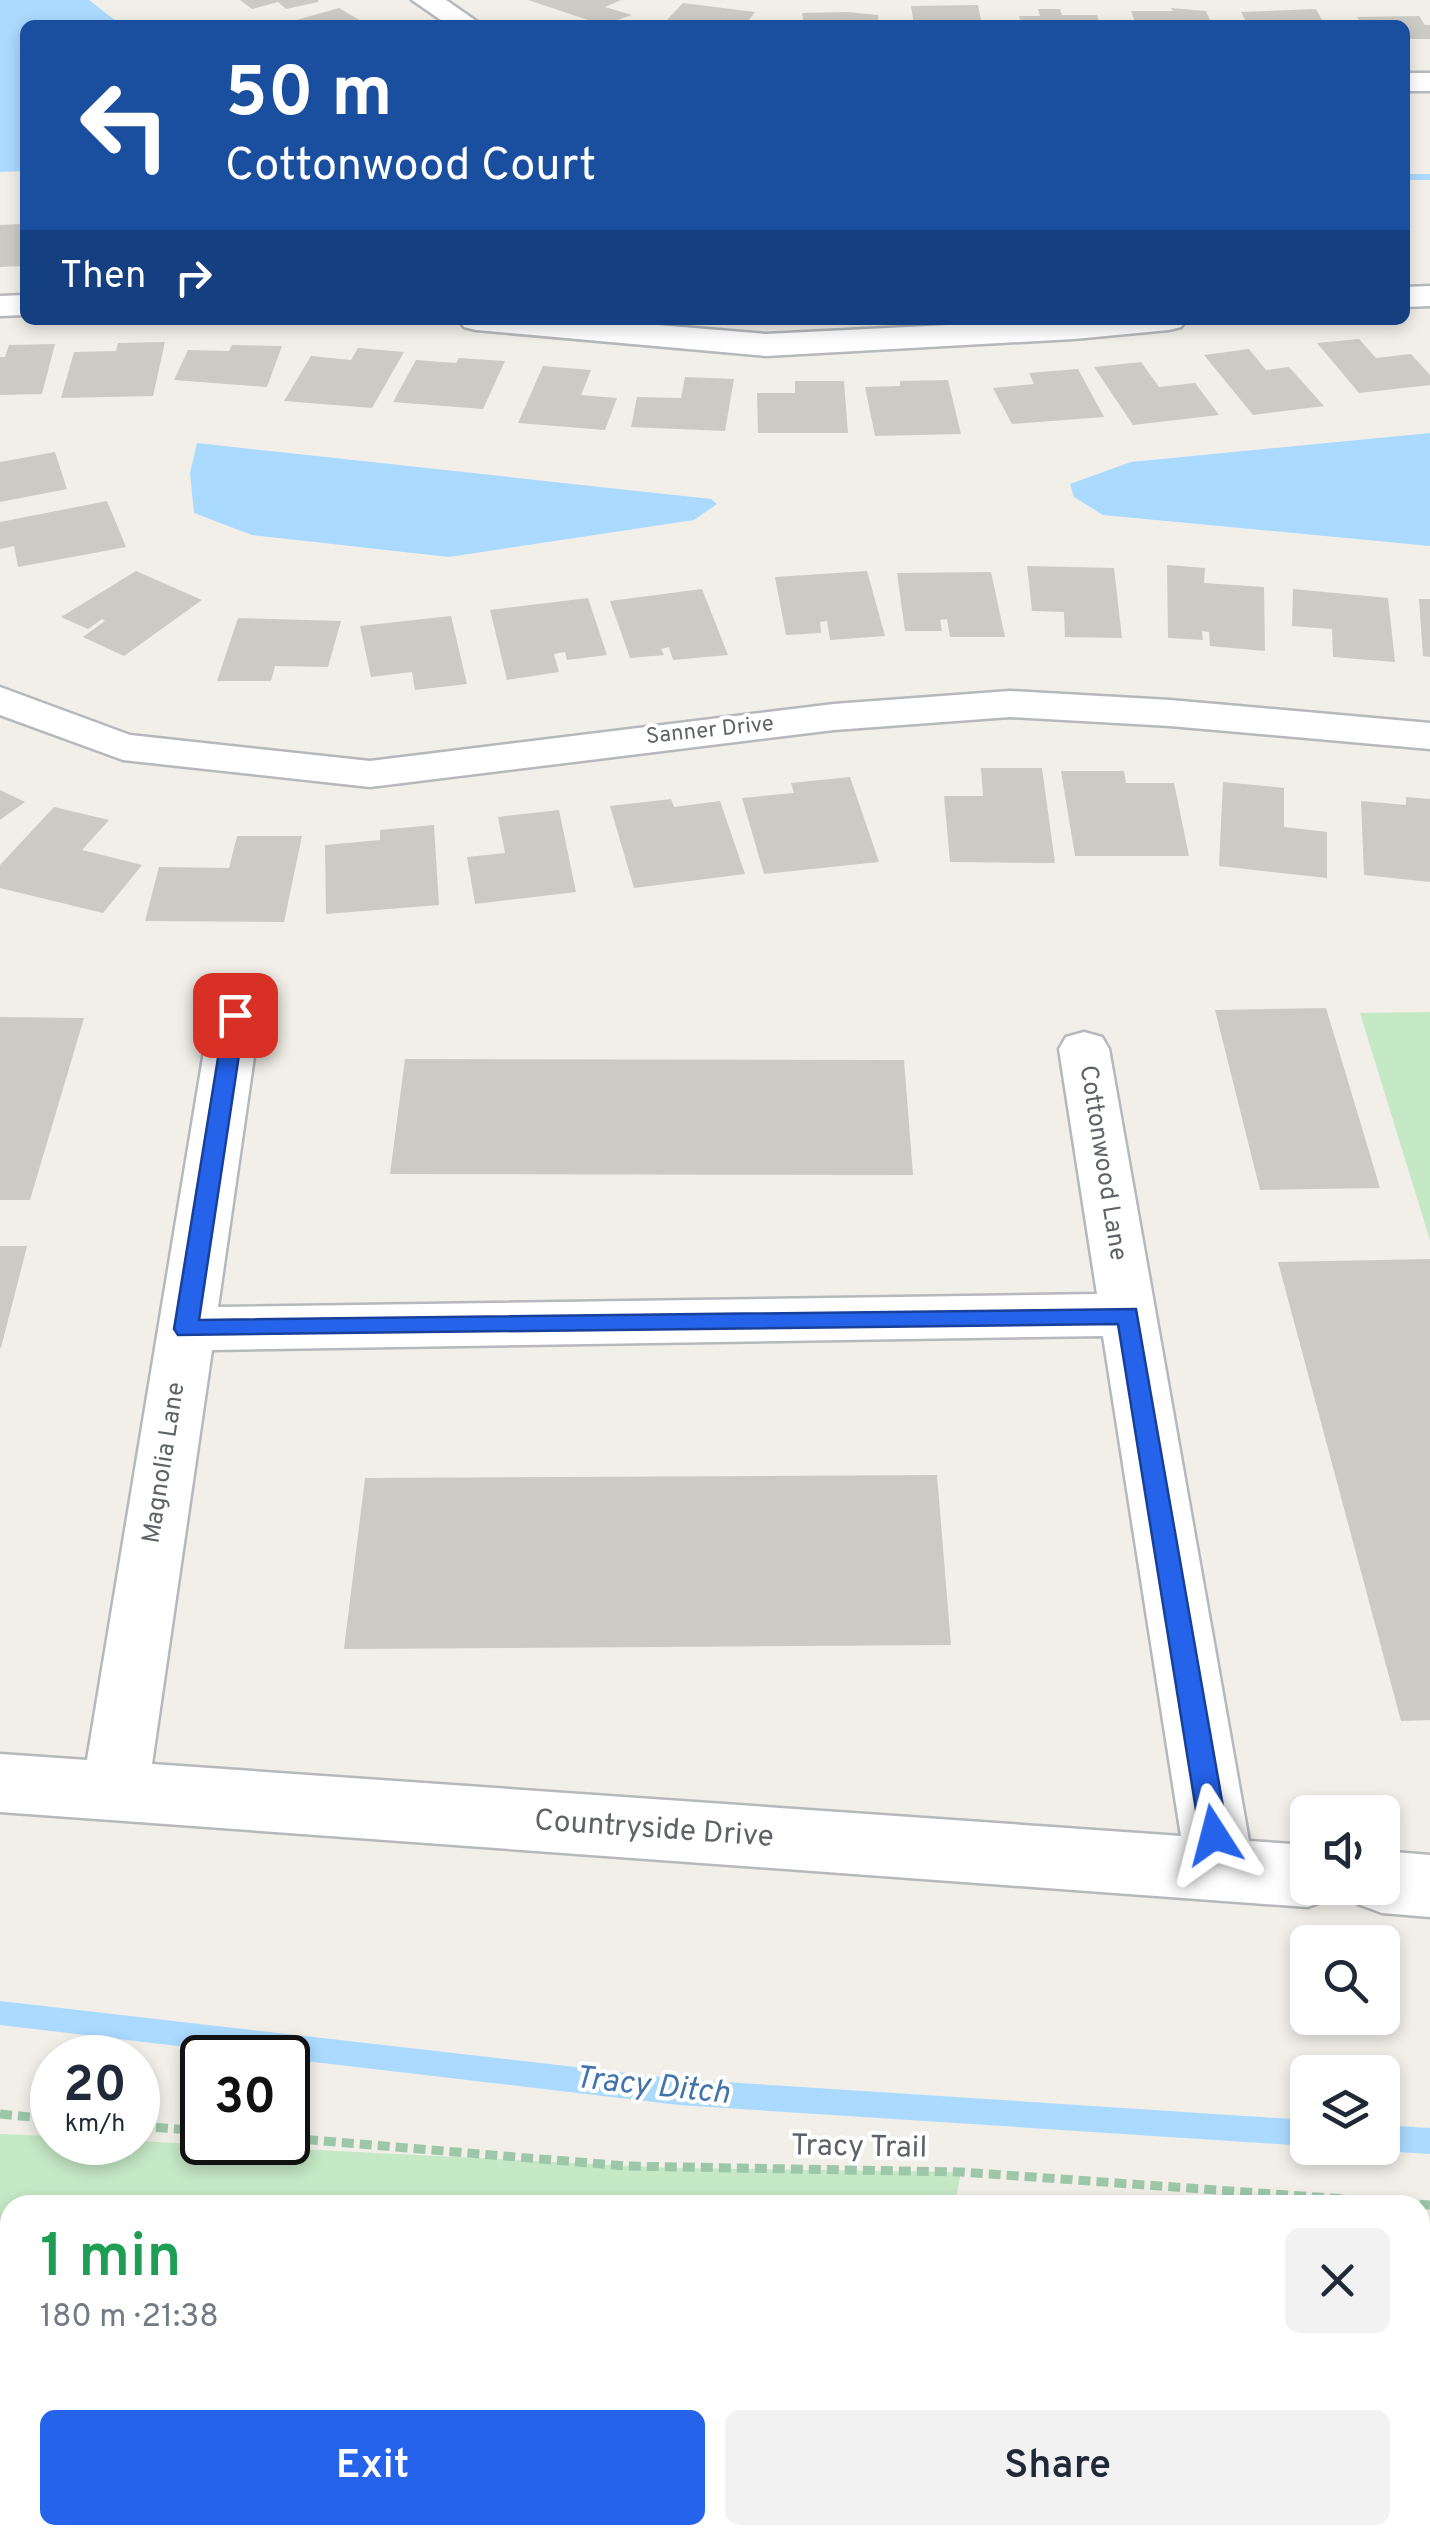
<!DOCTYPE html>
<html lang="en">
<head>
<meta charset="utf-8">
<style>
  body { margin:0; font-family:Overpass,sans-serif; background:#f2f2f3; color:#1f2937; height:100vh; display:flex; flex-direction:column; font-size:38px; white-space:nowrap }
  * { box-sizing:border-box; margin:0 }
  p { font-size:32px; color:#747a83 }
  .icon { flex:none; width:55px; height:55px; fill:none; stroke:currentColor; stroke-width:2; stroke-linecap:round; stroke-linejoin:round }
  .map { position:relative; flex:1; overflow:hidden }
  .sheet { position:absolute; left:0px; top:2195px; width:1430px; height:350px; display:flex; flex-direction:column; background:#fff; border-radius:30px 30px 0 0; box-shadow:0 5px 15px #0003 }
  .sheet>* { flex:none }
  .banner { position:absolute; left:20px; top:20px; width:1390px; height:305px; border-radius:15px; box-shadow:0 5px 15px #0003; background:#1a4fa0; color:#fff; overflow:hidden }
  .fabs { position:absolute; left:1290px; top:1795px; display:grid; gap:20px }
  .fabs a { display:grid; place-items:center; width:110px; height:110px; border-radius:15px; background:#fff; box-shadow:0 5px 15px #0003; font-size:50px }
  .speed { position:absolute; left:30px; top:2035px; display:flex; gap:20px; font-size:50px; font-weight:700; text-align:center }
  .speed>* { display:grid; place-content:center; width:130px; height:130px; border-radius:50%; background:#fff; box-shadow:0 5px 15px #0003; line-height:1 }
  .speed small { font-size:25px; font-weight:400 }
  .speed .limit { border:5px solid #111; border-radius:15px; background:#fff; color:#111 }
  .pin { position:absolute; display:grid; place-items:center; width:85px; height:85px; color:#fff; margin:-42px; border-radius:20px; box-shadow:0 5px 15px #0006 }
  .me { position:absolute; width:110px; margin:-55px; rotate:351deg; stroke-linejoin:round; filter:drop-shadow(0 0 8px #0008) }
  .turn { display:flex; align-items:center; gap:35px; height:210px; padding:0 40px; font-size:45px }
  .turn .icon { width:130px; height:130px; stroke-width:2.5 }
  .turn b { display:block; font-size:70px; line-height:85px }
  .then { display:flex; align-items:center; height:95px; padding:0 40px; background:#0003; gap:20px; font-size:38px }
  .round { display:grid; place-items:center; flex:none; width:105px; height:105px; border-radius:15px; background:#f2f2f3 }
  .summary { display:flex; align-items:center; justify-content:space-between; height:170px; padding:0 40px }
  h1 { font-size:60px; font-weight:600; line-height:75px; color:#1e9e55 }
  .button { display:flex; gap:20px; margin-top:auto; padding:20px 40px }
  .button a { flex:1; height:115px; border-radius:15px; background:#2563eb; color:#fff; font-size:40px; font-weight:600; line-height:115px; text-align:center }
  .button a+a { background:#f2f2f3; color:#1f2937 }
  .map>svg:first-child { display:block }
  .green { fill:#c5e8c5 }
  .water { fill:#aadaff }
  .lines { fill:none; stroke-linecap:round; stroke-linejoin:round }
  .stream { fill:#aadaff; fill-rule:evenodd }
  .building { fill:#cccac5 }
  .minor-casing { stroke:#b5b8bc; stroke-width:5 }
  .path { stroke:#9cc7a9; stroke-width:9; stroke-dasharray:12 6; stroke-linecap:butt }
  .minor { fill:#fff; fill-rule:evenodd }
  .route { fill:#2563eb; stroke:#184099; stroke-width:2.5 }
  .labels { text-anchor:middle; dominant-baseline:central; stroke-width:8; stroke-linejoin:round; paint-order:stroke }
  .far-street-label { font-size:22px; fill:#5f6368; stroke:#fff }
  .street-label { font-size:25px; fill:#5f6368; stroke:#fff }
  .near-street-label { font-size:30px; fill:#5f6368; stroke:#fff }
  .near-water-label { font-size:32px; font-style:italic; fill:#4174aa; stroke:#fff }
</style>
</head>
<body>
<div class="map">
<svg width="1430" height="2545" viewBox="0 0 1430 2545">
  <rect width="100%" height="100%" fill="#f1efe8"/>
  <!-- green -->
  <g class="green">
    <polygon points="1430,1012 1430,1240 1360,1013"/>
    <polygon points="0,2134 52,2136 52,2142 138,2141 672,2168 961,2172 955,2205 10,2205 10,2428 0,2421"/>
    <polygon points="153,2535 920,2535 920,2545 166,2545"/>
  </g>
  <!-- water -->
  <g class="water">
    <polygon points="0,0 89,0 121,25 25,25 25,171 0,172"/>
    <polygon points="1430,433 1430,546 1103,515 1074,497 1070,484 1131,462"/>
    <polygon points="197,443 711,499 717,504 694,520 449,557 252,535 194,513 190,473"/>
  </g>
  <g class="lines">
    <!-- stream -->
    <g class="stream">
      <rect x="1405" y="174" width="25" height="6"/>
      <polygon points="0,2001 679,2079 1308,2120 1308,2146 679,2105 0,2025"/>
      <polygon points="1382,2125 1430,2128 1430,2154 1382,2151 1373,2148 1382,2148"/>
    </g>
  </g>
  <!-- building -->
  <g class="building">
    <polygon points="240,0 318,0 318,2 286,9 278,2 252,9"/>
    <polygon points="528,0 621,0 605,7 632,15 603,25"/>
    <polygon points="683,3 755,12 745,25 665,22"/>
    <polygon points="978,5 982,25 914,25 911,6"/>
    <polygon points="339,8 368,25 282,25 282,24"/>
    <polygon points="1171,8 1206,11 1212,25 1136,25 1131,11 1173,11"/>
    <polygon points="1038,9 1060,9 1062,15 1097,15 1100,25 1022,25 1019,16 1040,16"/>
    <polygon points="1316,9 1325,25 1248,25 1241,12"/>
    <polygon points="847,12 878,15 879,25 804,25 802,13"/>
    <polygon points="1419,16 1425,25 1430,25 1430,39 1405,39 1405,25 1362,25 1357,17"/>
    <polygon points="25,224 25,266 0,267 0,225"/>
    <polygon points="1359,339 1376,358 1411,354 1430,375 1430,385 1359,393 1317,343"/>
    <polygon points="165,342 153,396 61,398 74,352 116,351 118,343"/>
    <polygon points="55,344 42,394 0,395 0,357 5,357 9,345"/>
    <polygon points="232,345 282,346 267,387 174,380 188,350 229,351"/>
    <polygon points="358,348 404,352 372,408 284,401 311,356 351,360"/>
    <polygon points="1249,349 1266,370 1289,367 1324,406 1253,415 1204,355"/>
    <polygon points="459,358 505,361 483,409 393,402 416,360 456,363"/>
    <polygon points="1141,362 1159,387 1195,383 1219,415 1133,425 1094,367"/>
    <polygon points="543,366 591,370 581,395 617,398 605,430 518,423"/>
    <polygon points="1078,369 1104,417 1012,424 993,388 1034,384 1029,373"/>
    <polygon points="685,377 734,379 725,431 631,427 637,397 681,398"/>
    <polygon points="948,380 961,434 875,436 865,387 900,386 900,381"/>
    <polygon points="795,381 844,381 848,433 758,433 757,393 795,393"/>
    <polygon points="55,452 67,489 0,502 0,462"/>
    <polygon points="107,501 126,547 18,567 14,546 0,549 0,522"/>
    <polygon points="1167,565 1205,568 1204,583 1264,587 1265,651 1210,646 1209,632 1202,631 1203,640 1168,638"/>
    <polygon points="1027,566 1114,568 1122,638 1065,637 1064,612 1032,611"/>
    <polygon points="136,571 202,600 124,656 83,637 105,621 102,619 88,629 61,617"/>
    <polygon points="867,571 885,636 830,640 827,621 820,622 821,633 786,635 775,577"/>
    <polygon points="991,572 1005,637 950,637 947,619 940,620 942,631 905,631 897,573"/>
    <polygon points="702,589 728,655 673,660 669,647 661,649 664,655 630,658 610,601"/>
    <polygon points="1293,589 1388,598 1395,662 1333,657 1332,629 1292,626"/>
    <polygon points="588,598 607,655 567,660 565,652 554,654 559,672 507,680 490,610"/>
    <polygon points="1419,599 1430,599 1430,657 1423,656"/>
    <polygon points="451,616 467,684 415,690 412,672 371,677 360,626"/>
    <polygon points="238,618 341,621 328,667 275,666 271,681 217,681"/>
    <polygon points="981,768 1042,768 1055,863 950,862 944,796 983,796"/>
    <polygon points="1061,771 1124,771 1126,783 1174,783 1189,856 1075,856"/>
    <polygon points="850,777 879,862 764,874 742,798 794,793 791,783"/>
    <polygon points="1223,782 1284,788 1284,827 1327,832 1327,878 1219,866"/>
    <polygon points="0,790 25,802 0,820"/>
    <polygon points="1406,797 1430,799 1430,882 1364,875 1361,801 1406,805"/>
    <polygon points="671,799 674,807 720,801 745,874 634,888 610,806"/>
    <polygon points="54,807 109,820 82,850 142,865 103,913 0,888 0,865"/>
    <polygon points="559,810 576,892 475,904 467,857 505,853 498,817"/>
    <polygon points="434,825 439,905 326,914 325,845 380,840 380,830"/>
    <polygon points="237,836 302,836 284,922 145,921 159,867 229,868"/>
    <polygon points="1326,1008 1380,1188 1260,1190 1215,1010"/>
    <polygon points="0,1017 84,1018 30,1200 0,1200"/>
    <polygon points="405,1059 904,1060 913,1175 390,1174"/>
    <polygon points="0,1246 27,1246 1,1348 0,1347"/>
    <polygon points="1430,1259 1430,1720 1401,1721 1278,1262"/>
    <polygon points="937,1475 951,1645 344,1649 365,1478"/>
    <polygon points="0,2516 10,2523 10,2535 25,2535 39,2545 0,2545"/>
  </g>
  <g class="lines">
    <defs>
      <g id="minor">
        <polygon points="412,0 446,0 482,25 448,25"/>
        <rect x="1405" y="73" width="25" height="18"/>
        <polygon points="1430,286 1430,306 1405,307 1405,287"/>
        <polygon points="25,295 25,315 0,316 0,296"/>
        <polygon points="459,320 597,320 766,334 1046,320 1186,320 1181,327 1169,330 1074,339 766,356 476,330 464,327"/>
        <polygon points="0,687 130,735 370,761 834,704 1010,691 1170,700 1430,723 1430,749 1170,726 1010,717 834,730 370,787 123,760 0,715"/>
        <path d="M 235,998 L 252,1003 L 260,1015 L 218,1307 L 1097,1294 L 1059,1049 L 1066,1037 L 1084,1032 L 1102,1037 L 1109,1049 L 1249,1841 L 1308,1845 L 1308,1888 L 1337,1888 L 1332,1898 L 1308,1907 L 0,1812 L 0,1754 L 87,1760 L 210,1015 L 218,1003 ZM 1103,1336 L 1181,1836 L 152,1764 L 212,1350 Z"/>
        <polygon points="1382,1851 1430,1855 1430,1917 1382,1913 1358,1904 1350,1888 1382,1888"/>
        <polygon points="1430,2301 1430,2379 1420,2381 1420,2303"/>
      </g>
    </defs>
    <!-- minor casing -->
    <use href="#minor" class="minor-casing"/>
    <!-- path -->
    <g class="path">
      <polyline points="0,2114 52,2119"/>
      <polyline points="138,2126 202,2131"/>
      <polyline points="288,2138 625,2166 961,2172 1430,2205"/>
    </g>
    <!-- minor -->
    <use href="#minor" class="minor"/>
  </g>
  <!-- route -->
  <polygon class="route" points="235,1008 245,1015 199,1320 1136,1309 1228,1835 1224,1844 1214,1848 1204,1844 1200,1835 1118,1324 178,1335 174,1329 225,1015"/>
  <g class="labels">
    <!-- far-street labels -->
    <g class="far-street-label">
      <text transform="translate(710 731) rotate(-6)">Sanner Drive</text>
    </g>
    <!-- street labels -->
    <g class="street-label">
      <text transform="translate(1102 1163) rotate(81)">Cottonwood Lane</text>
      <text transform="translate(165 1463) rotate(-81)">Magnolia Lane</text>
    </g>
    <!-- near-street labels -->
    <g class="near-street-label">
      <text transform="translate(654 1830) rotate(4)">Countryside Drive</text>
      <text transform="translate(859 2148) rotate(1)">Tracy Trail</text>
    </g>
    <!-- near-water labels -->
    <g class="near-water-label">
      <text transform="translate(652 2087) rotate(6)">Tracy Ditch</text>
    </g>
  </g>
</svg>
<div class="fabs">
<a><svg class="icon" aria-label="sound" viewBox="0 0 24 24"><path d="M4 9h4l5-4v14l-5-4H4zM17 9q2 3 0 6"/></svg></a>
<a><svg class="icon" aria-label="search" viewBox="0 0 24 24"><circle cx="10" cy="10" r="6"/><path d="M15 15l6 6"/></svg></a>
<a><svg class="icon" aria-label="layers" viewBox="0 0 24 24"><path d="M12 4l9 5-9 5-9-5zM3 14l9 5 9-5"/></svg></a>
</div>
<div class="speed"><div>20<small>km/h</small></div><div class="limit">30</div></div>
<div class="pin" style="left:235px;top:1015px;background:#d93025"><svg class="icon" aria-label="arrive" viewBox="0 0 24 24"><path d="M6 21V4h12l-3 4 3 4H6"/></svg></div>
<svg class="me" style="left:1214px;top:1835px" viewBox="-20 -20 40 40"><path d="M0-17L14 15 0 8-14 15z" fill="#2563eb" stroke="#fff" stroke-width="4"/></svg>
<div class="banner">
<div class="turn"><svg class="icon" aria-label="left" viewBox="0 0 24 24"><path d="M17 20v-9H6M10 6l-5 5 5 5"/></svg><div><b>50 m</b>Cottonwood Court</div></div>
<div class="then">Then<svg class="icon" aria-label="right" viewBox="0 0 24 24"><path d="M7 20v-9h11M14 6l5 5-5 5"/></svg></div>
</div>
<section class="sheet">
<div class="summary"><div><h1>1 min</h1><p>180 m · 21:38</p></div><a class="round"><svg class="icon" aria-label="close" viewBox="0 0 24 24"><path d="M6 6l12 12M18 6L6 18"/></svg></a></div>
<div class="button"><a>Exit</a><a>Share</a></div>
</section>
</div>
</body>
</html>
